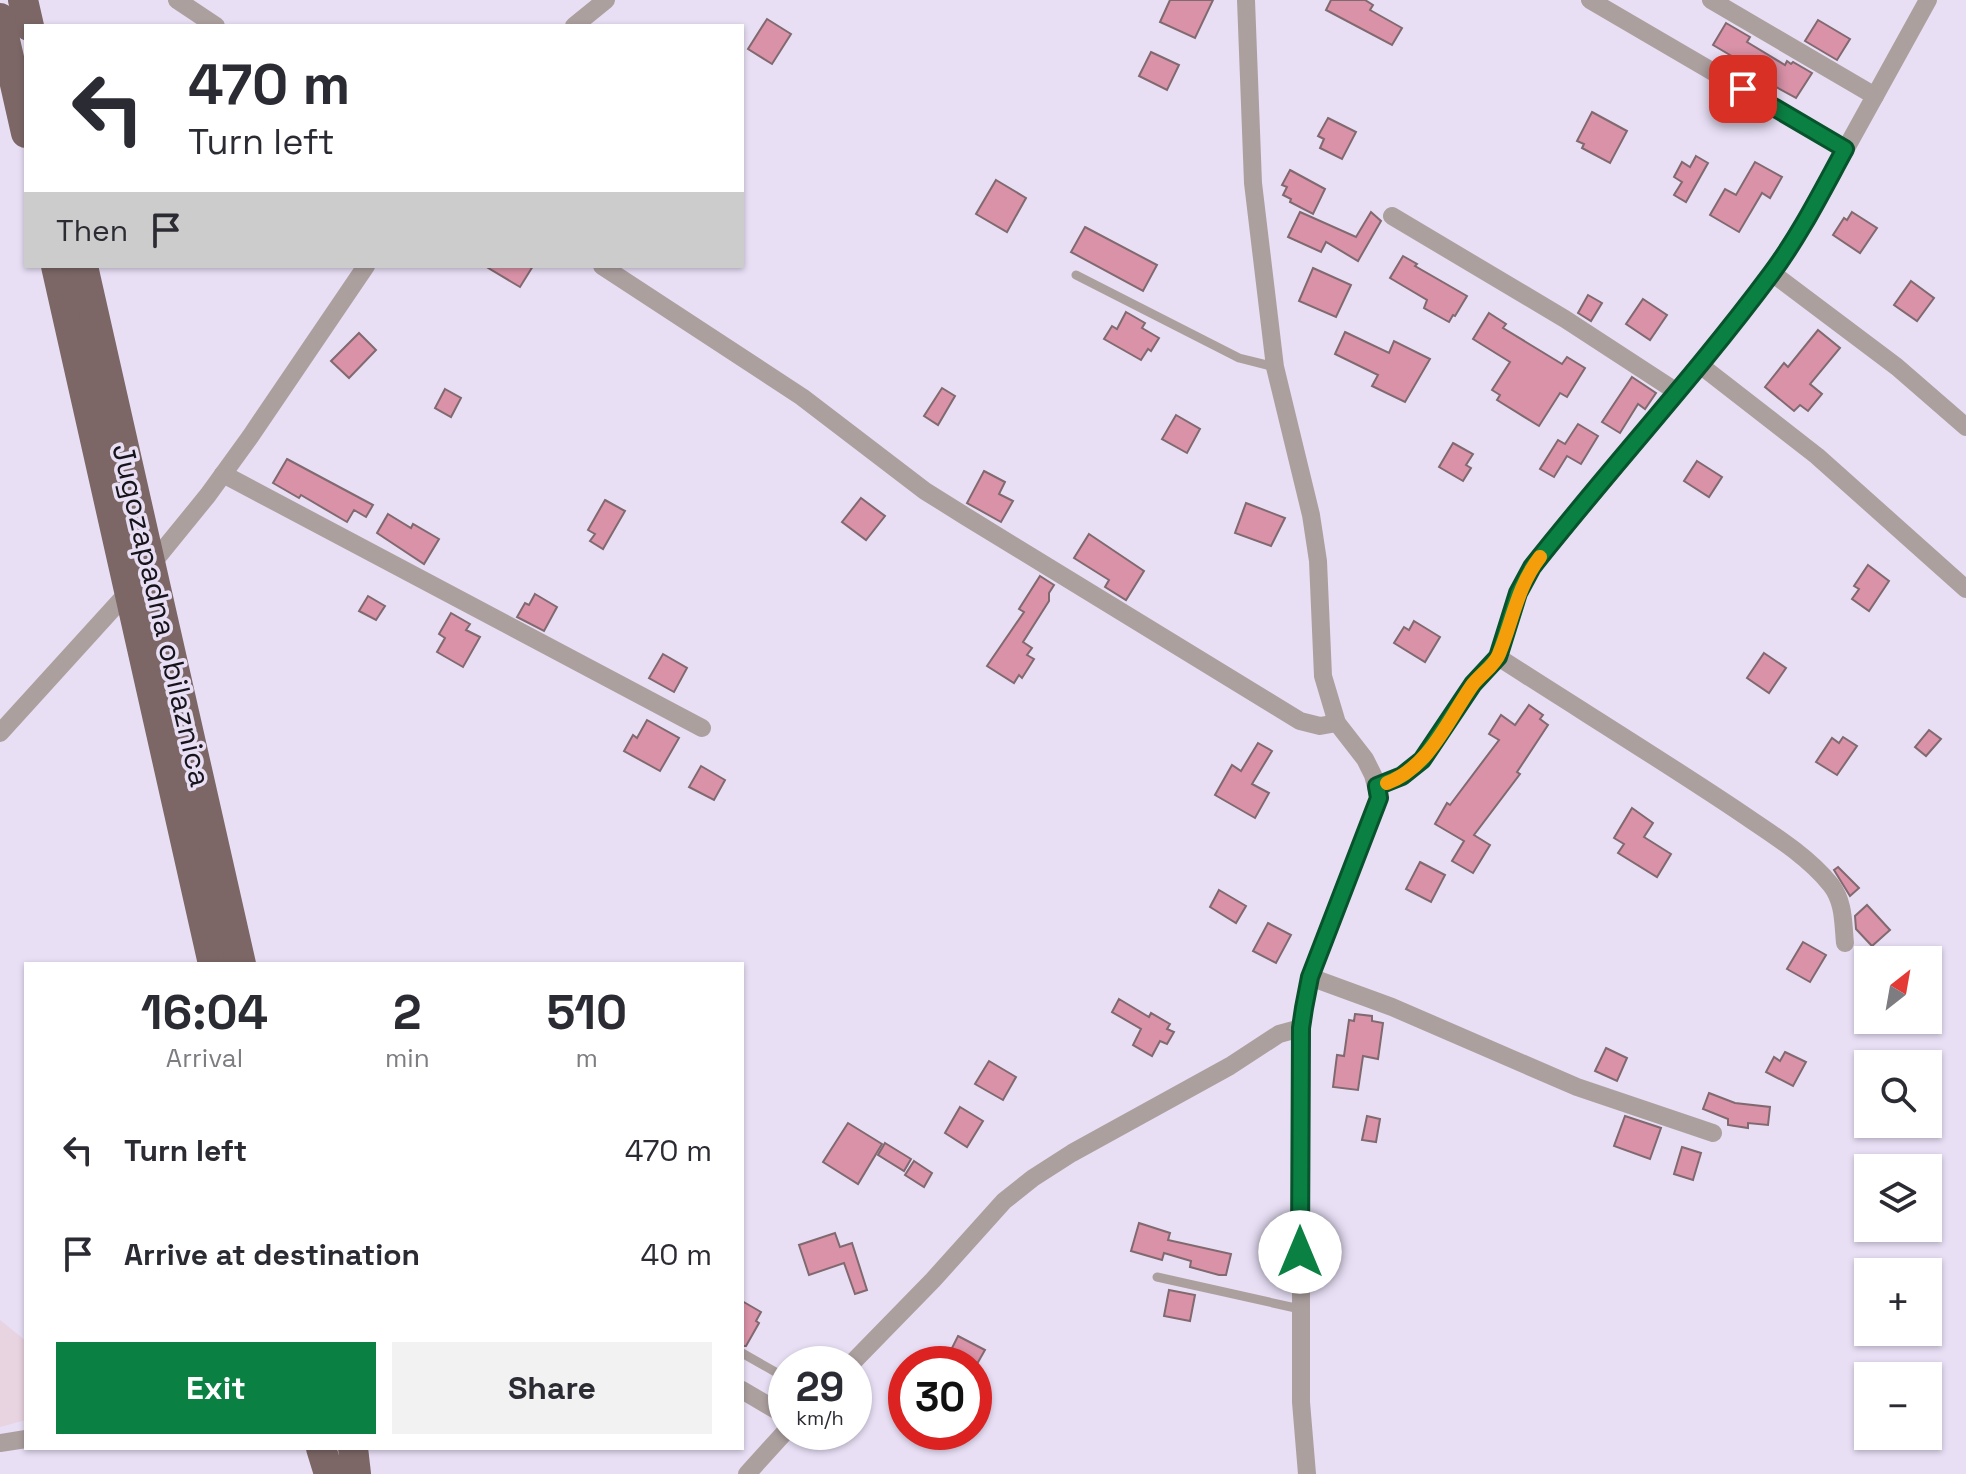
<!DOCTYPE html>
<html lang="en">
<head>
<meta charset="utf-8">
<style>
  body { margin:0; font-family:"Space Grotesk",sans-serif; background:#f2f2f3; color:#2b2b33; height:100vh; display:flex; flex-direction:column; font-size:30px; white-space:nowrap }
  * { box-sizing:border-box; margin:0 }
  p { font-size:26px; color:#7c7c81 }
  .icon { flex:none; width:44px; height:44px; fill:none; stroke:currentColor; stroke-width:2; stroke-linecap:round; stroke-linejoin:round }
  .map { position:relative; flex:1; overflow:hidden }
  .drawer { position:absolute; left:24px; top:962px; width:720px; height:488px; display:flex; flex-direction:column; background:#fff; border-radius:0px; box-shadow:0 2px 6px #0004 }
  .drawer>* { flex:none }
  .hud { position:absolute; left:24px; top:24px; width:720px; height:244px; border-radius:0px; box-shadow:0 2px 6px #0004; background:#fff; color:#2b2b33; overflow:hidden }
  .needle { width:52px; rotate:31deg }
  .buttons { position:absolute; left:1854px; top:946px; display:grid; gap:16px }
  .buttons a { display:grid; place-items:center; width:88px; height:88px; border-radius:0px; background:#fff; box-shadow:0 2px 6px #0004; font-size:40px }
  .speed { position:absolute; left:768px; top:1346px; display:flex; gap:16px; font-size:40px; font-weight:700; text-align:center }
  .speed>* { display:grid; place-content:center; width:104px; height:104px; border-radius:50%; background:#fff; box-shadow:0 2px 6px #0004; line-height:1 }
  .speed small { font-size:20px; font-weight:400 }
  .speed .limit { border:12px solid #d22; background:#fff; color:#111 }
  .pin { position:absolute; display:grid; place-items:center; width:68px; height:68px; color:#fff; margin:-34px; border-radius:16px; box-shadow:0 4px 12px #0006 }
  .me { position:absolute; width:88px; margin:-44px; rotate:0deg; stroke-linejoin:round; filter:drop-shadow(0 0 6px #0008) }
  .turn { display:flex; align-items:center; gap:28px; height:168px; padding:0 32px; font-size:36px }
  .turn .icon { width:104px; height:104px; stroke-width:2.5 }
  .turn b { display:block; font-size:56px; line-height:68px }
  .then { display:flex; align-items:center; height:76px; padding:0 32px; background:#0003; gap:16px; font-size:30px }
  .eta { display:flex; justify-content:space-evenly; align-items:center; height:136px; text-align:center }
  .eta b { font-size:48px; font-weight:600; line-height:56px }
  .button { display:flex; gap:16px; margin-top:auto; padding:16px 32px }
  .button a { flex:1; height:92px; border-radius:0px; background:#0b8043; color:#fff; font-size:32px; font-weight:600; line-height:92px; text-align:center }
  .button a+a { background:#f2f2f3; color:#2b2b33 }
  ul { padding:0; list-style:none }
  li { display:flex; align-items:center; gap:24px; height:104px; padding:0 32px }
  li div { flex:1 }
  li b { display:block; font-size:30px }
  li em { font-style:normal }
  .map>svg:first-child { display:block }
  .industrial { fill:#e8d3e1 }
  .building { fill:#d992a8; stroke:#80696f; stroke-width:2 }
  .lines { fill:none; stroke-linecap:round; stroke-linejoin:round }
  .lane { stroke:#aca09f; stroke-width:9 }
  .street { stroke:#aca09f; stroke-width:18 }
  .primary { stroke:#7c6766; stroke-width:30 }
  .route-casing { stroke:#07532c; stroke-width:20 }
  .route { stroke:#0b8043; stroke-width:14 }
  .slow { stroke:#f59e0b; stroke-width:14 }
  .labels { text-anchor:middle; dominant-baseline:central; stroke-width:7; stroke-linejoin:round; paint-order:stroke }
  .street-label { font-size:30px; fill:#17131b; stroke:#e8dff5 }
</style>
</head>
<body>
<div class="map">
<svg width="1966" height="1474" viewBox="0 0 1966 1474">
  <rect width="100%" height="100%" fill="#e8dff5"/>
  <!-- industrial -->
  <polygon class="industrial" points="0,1320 26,1341 26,1420 0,1427"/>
  <!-- building -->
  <g class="building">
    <polygon points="1170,0 1213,0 1195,38 1160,22"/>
    <polygon points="1331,0 1365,0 1373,5 1370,10 1402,28 1392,45 1326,10"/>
    <polygon points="767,19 791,34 772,64 748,49"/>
    <polygon points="1818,20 1850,39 1837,60 1805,41"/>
    <polygon points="1726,23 1750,37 1747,42 1785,65 1787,61 1791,64 1793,62 1812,73 1796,98 1738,66 1740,61 1713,45"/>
    <polygon points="1151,52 1179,65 1167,90 1139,76"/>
    <polygon points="1592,112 1627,131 1610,163 1582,148 1584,144 1577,141"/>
    <polygon points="1328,118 1356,132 1342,159 1320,148 1324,139 1318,136"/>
    <polygon points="1696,156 1708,163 1686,202 1674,195 1682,182 1674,177 1682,162 1690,167"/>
    <polygon points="1755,162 1782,177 1770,198 1762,193 1739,232 1710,215 1725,189 1736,195"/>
    <polygon points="1290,170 1325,189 1313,214 1290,202 1291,199 1283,195 1287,187 1282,185"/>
    <polygon points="996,180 1026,198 1007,232 976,214"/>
    <polygon points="1300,212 1356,237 1371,212 1381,221 1358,261 1326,242 1321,252 1288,237"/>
    <polygon points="1852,212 1877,228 1860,253 1833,235 1844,218 1847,220"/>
    <polygon points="1085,227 1157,265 1143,291 1071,252"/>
    <polygon points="1403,256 1417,264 1415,266 1467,296 1455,316 1453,315 1449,322 1424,308 1427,300 1390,278"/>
    <polygon points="485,266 533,266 520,287"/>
    <polygon points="1313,268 1351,285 1336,317 1299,301"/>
    <polygon points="1911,281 1934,298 1917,321 1894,305"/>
    <polygon points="1588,295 1602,303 1591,321 1578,313"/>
    <polygon points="1643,299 1667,315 1650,340 1626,324"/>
    <polygon points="1126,312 1145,323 1142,328 1159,338 1151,351 1148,349 1141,360 1104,339 1112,326 1117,329"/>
    <polygon points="1489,313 1506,324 1503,328 1562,364 1567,357 1585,368 1567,397 1560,393 1539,426 1497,400 1500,395 1492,390 1510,362 1473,339"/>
    <polygon points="1818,330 1840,348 1810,384 1822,394 1808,411 1800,405 1794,411 1765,387 1784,363 1788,367"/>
    <polygon points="1345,332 1389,353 1394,341 1430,359 1405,402 1372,386 1378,375 1335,354"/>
    <polygon points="359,333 376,350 349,378 331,361"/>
    <polygon points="1632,377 1656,393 1645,409 1638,404 1620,433 1602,422"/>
    <polygon points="942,388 955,396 938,425 924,416"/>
    <polygon points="445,389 461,398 451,417 435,408"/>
    <polygon points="1176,415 1200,429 1187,453 1162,439"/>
    <polygon points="1578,424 1598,436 1581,464 1567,456 1554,477 1540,469 1558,440 1565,444"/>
    <polygon points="1453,443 1473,454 1466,465 1471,468 1463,481 1439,467"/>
    <polygon points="287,459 373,505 366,517 354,510 347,522 301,495 299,498 273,483"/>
    <polygon points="1697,461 1722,477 1709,497 1684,481"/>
    <polygon points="984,471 1005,482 999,494 1013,501 1001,522 967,503"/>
    <polygon points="861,498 885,516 866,540 842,522"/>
    <polygon points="605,500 625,511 603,549 590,541 595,534 588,530"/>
    <polygon points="1246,503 1285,518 1271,546 1235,533"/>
    <polygon points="388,514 411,528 413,524 439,539 424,564 377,533"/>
    <polygon points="1089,534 1144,571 1126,600 1105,587 1109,580 1074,558"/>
    <polygon points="1868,565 1889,581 1869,611 1852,599 1859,589 1854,586"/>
    <polygon points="1040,576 1054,585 1049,593 1049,601 1023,642 1032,648 1027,655 1034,659 1022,678 1019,675 1014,683 987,666 1024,612 1019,609"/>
    <polygon points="535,594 557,607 544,631 517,617 525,603 529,605"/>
    <polygon points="368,596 385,606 376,620 359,611"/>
    <polygon points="451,613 470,624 466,630 480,637 463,667 437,652 445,638 439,634"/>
    <polygon points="1414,621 1440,637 1425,662 1394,643 1404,627 1409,630"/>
    <polygon points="1764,653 1786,668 1769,693 1747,678"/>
    <polygon points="663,654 687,668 674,692 649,678"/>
    <polygon points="1529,705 1543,715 1540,719 1548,725 1517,772 1520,774 1474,835 1490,845 1473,873 1452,861 1464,841 1435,824 1447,803 1450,805 1499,740 1489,734 1501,715 1515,725"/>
    <polygon points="647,720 679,738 660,771 624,751 633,735 637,738"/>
    <polygon points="1929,730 1941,739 1926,756 1915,747"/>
    <polygon points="1843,737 1857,746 1837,775 1816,762 1832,738 1839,743"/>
    <polygon points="1258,743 1272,751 1252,784 1269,793 1255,818 1215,795 1232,765 1241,771"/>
    <polygon points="701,766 725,780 714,800 689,787"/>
    <polygon points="1632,808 1653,823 1644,837 1671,854 1657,877 1618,853 1624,844 1614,838"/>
    <polygon points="1420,862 1445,875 1431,902 1406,889"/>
    <polygon points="1838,867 1859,888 1850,896 1834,870"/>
    <polygon points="1219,890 1246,906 1236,923 1210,907"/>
    <polygon points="1867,905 1890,930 1872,946 1856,929 1855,916"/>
    <polygon points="1268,923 1291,935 1276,963 1253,951"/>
    <polygon points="1803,942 1826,955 1810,982 1787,969"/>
    <polygon points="1119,999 1149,1017 1151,1013 1170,1024 1167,1029 1174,1032 1167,1044 1160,1041 1152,1056 1133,1045 1141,1029 1112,1012"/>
    <polygon points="1355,1014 1372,1016 1372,1021 1383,1023 1378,1059 1363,1056 1358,1090 1333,1087 1337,1055 1344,1056 1349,1020 1354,1021"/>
    <polygon points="1606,1048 1627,1058 1617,1081 1595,1071"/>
    <polygon points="1785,1052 1806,1062 1793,1086 1766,1072 1774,1057 1780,1061"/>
    <polygon points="989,1061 1016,1077 1003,1100 975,1084"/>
    <polygon points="1709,1093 1735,1103 1770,1107 1768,1125 1748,1123 1748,1128 1728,1125 1728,1119 1703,1109"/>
    <polygon points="960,1107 983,1121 967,1147 945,1133"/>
    <polygon points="1367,1116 1380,1119 1376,1142 1362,1140"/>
    <polygon points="1625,1116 1661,1128 1650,1159 1614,1146"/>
    <polygon points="848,1123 882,1144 858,1184 823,1162"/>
    <polygon points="885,1143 911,1159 904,1171 878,1155"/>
    <polygon points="1682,1147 1701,1153 1693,1180 1674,1174"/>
    <polygon points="914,1161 932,1173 924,1187 905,1175"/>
    <polygon points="1139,1223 1170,1233 1168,1240 1231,1254 1226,1275 1219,1275 1190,1267 1191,1261 1164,1253 1162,1260 1131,1251"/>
    <polygon points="835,1233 840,1247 852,1243 867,1290 855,1294 844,1263 809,1275 799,1245"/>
    <polygon points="1169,1290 1195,1295 1190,1321 1164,1316"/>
    <polygon points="742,1301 761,1312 756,1321 759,1323 746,1346 742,1346"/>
    <polygon points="958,1336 985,1350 977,1364 960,1364 947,1358"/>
  </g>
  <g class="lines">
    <!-- lane -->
    <g class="lane">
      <polyline points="1076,275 1239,358 1275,367"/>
      <polyline points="1157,1277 1300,1309"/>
      <polyline points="742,1353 786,1378"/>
    </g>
    <!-- street -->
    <g class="street">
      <polyline points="177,0 216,26"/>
      <polyline points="1246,0 1253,183 1275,367 1311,515 1318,561 1323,676 1337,723 1365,759 1373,775 1379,798 1310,977 1301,1028 1301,1402 1307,1474"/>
      <polyline points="1590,0 1845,149"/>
      <polyline points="1711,0 1875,96"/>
      <polyline points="574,26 606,0"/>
      <polyline points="1392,216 1565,319 1677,392"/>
      <polyline points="602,266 802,397 925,491 965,516 1300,721 1320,726 1337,723"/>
      <polyline points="1772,273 1897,367 1966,427"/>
      <polyline points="1700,365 1817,456 1966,589"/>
      <polyline points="223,474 702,728"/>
      <polyline points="151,565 208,495 250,437 366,266"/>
      <path d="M 1498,657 C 1577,708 1657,757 1735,809 C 1767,831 1806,854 1831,885 C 1844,902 1843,922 1845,943"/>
      <polyline points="0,733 129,591"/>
      <polyline points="1377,786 1402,776 1422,760 1473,684 1498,657 1518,593 1532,567 1700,365 1772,273 1807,219 1928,0"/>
      <polyline points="1310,977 1392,1007 1577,1087 1713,1133"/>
      <polyline points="851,1364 933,1280 1004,1201 1033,1178 1072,1153 1230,1066 1279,1034 1301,1028"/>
      <polyline points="742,1390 786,1416"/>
      <polyline points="0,1443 26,1439"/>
      <polyline points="747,1474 786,1431"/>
    </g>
    <!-- primary -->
    <g class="primary">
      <polyline points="23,0 29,26"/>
      <polyline points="0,18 26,133"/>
      <polyline points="56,266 213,964"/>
      <polyline points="83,266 241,964"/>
      <polyline points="321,1448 329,1474"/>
      <polyline points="353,1448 356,1474"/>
    </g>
  </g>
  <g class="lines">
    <defs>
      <path id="route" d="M 1300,1252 L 1301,1028 L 1304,1008 L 1310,977 L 1379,798 L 1377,786 L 1402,776 L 1422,760 L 1473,684 L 1498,657 L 1518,593 L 1532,567 C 1610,468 1696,375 1771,274 C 1800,235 1822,191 1845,149 L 1743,89"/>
    </defs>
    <!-- route casing -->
    <use href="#route" class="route-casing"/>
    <!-- route -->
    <use href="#route" class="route"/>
    <!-- slow -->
    <path class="slow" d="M 1387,783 C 1429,767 1447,722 1471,687 C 1479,675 1494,667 1499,654 C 1513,620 1517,587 1540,557"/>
  </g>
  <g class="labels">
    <!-- street labels -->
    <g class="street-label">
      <text transform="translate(162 615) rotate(77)">Jugozapadna obilaznica</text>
    </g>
  </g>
</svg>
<div class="buttons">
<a><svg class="needle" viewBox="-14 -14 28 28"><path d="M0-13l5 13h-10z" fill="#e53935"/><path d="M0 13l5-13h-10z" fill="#7c7c81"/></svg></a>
<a><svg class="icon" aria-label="search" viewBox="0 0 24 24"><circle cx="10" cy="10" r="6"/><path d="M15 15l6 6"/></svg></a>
<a><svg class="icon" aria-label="layers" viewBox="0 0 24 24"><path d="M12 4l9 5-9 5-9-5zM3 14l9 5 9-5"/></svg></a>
<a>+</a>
<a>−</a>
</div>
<div class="speed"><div>29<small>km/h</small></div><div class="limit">30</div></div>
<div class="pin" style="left:1743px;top:89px;background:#d93025"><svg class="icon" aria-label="arrive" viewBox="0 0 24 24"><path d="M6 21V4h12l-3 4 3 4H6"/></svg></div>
<svg class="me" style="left:1300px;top:1252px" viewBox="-20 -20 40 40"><circle r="19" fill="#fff"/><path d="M0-13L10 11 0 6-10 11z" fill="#0b8043"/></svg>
<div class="hud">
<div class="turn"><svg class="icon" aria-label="left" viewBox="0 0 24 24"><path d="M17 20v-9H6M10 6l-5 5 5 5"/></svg><div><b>470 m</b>Turn left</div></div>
<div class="then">Then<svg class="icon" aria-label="arrive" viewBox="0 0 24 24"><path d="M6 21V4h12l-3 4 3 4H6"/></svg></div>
</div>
<section class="drawer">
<div class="eta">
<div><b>16:04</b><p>Arrival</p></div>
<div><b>2</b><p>min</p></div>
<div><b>510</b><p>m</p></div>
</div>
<ul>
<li><svg class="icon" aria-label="left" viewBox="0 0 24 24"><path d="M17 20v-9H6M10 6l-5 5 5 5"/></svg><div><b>Turn left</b></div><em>470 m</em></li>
<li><svg class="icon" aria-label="arrive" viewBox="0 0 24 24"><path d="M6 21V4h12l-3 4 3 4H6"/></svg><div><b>Arrive at destination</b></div><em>40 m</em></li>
</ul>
<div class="button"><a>Exit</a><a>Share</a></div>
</section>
</div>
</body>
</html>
